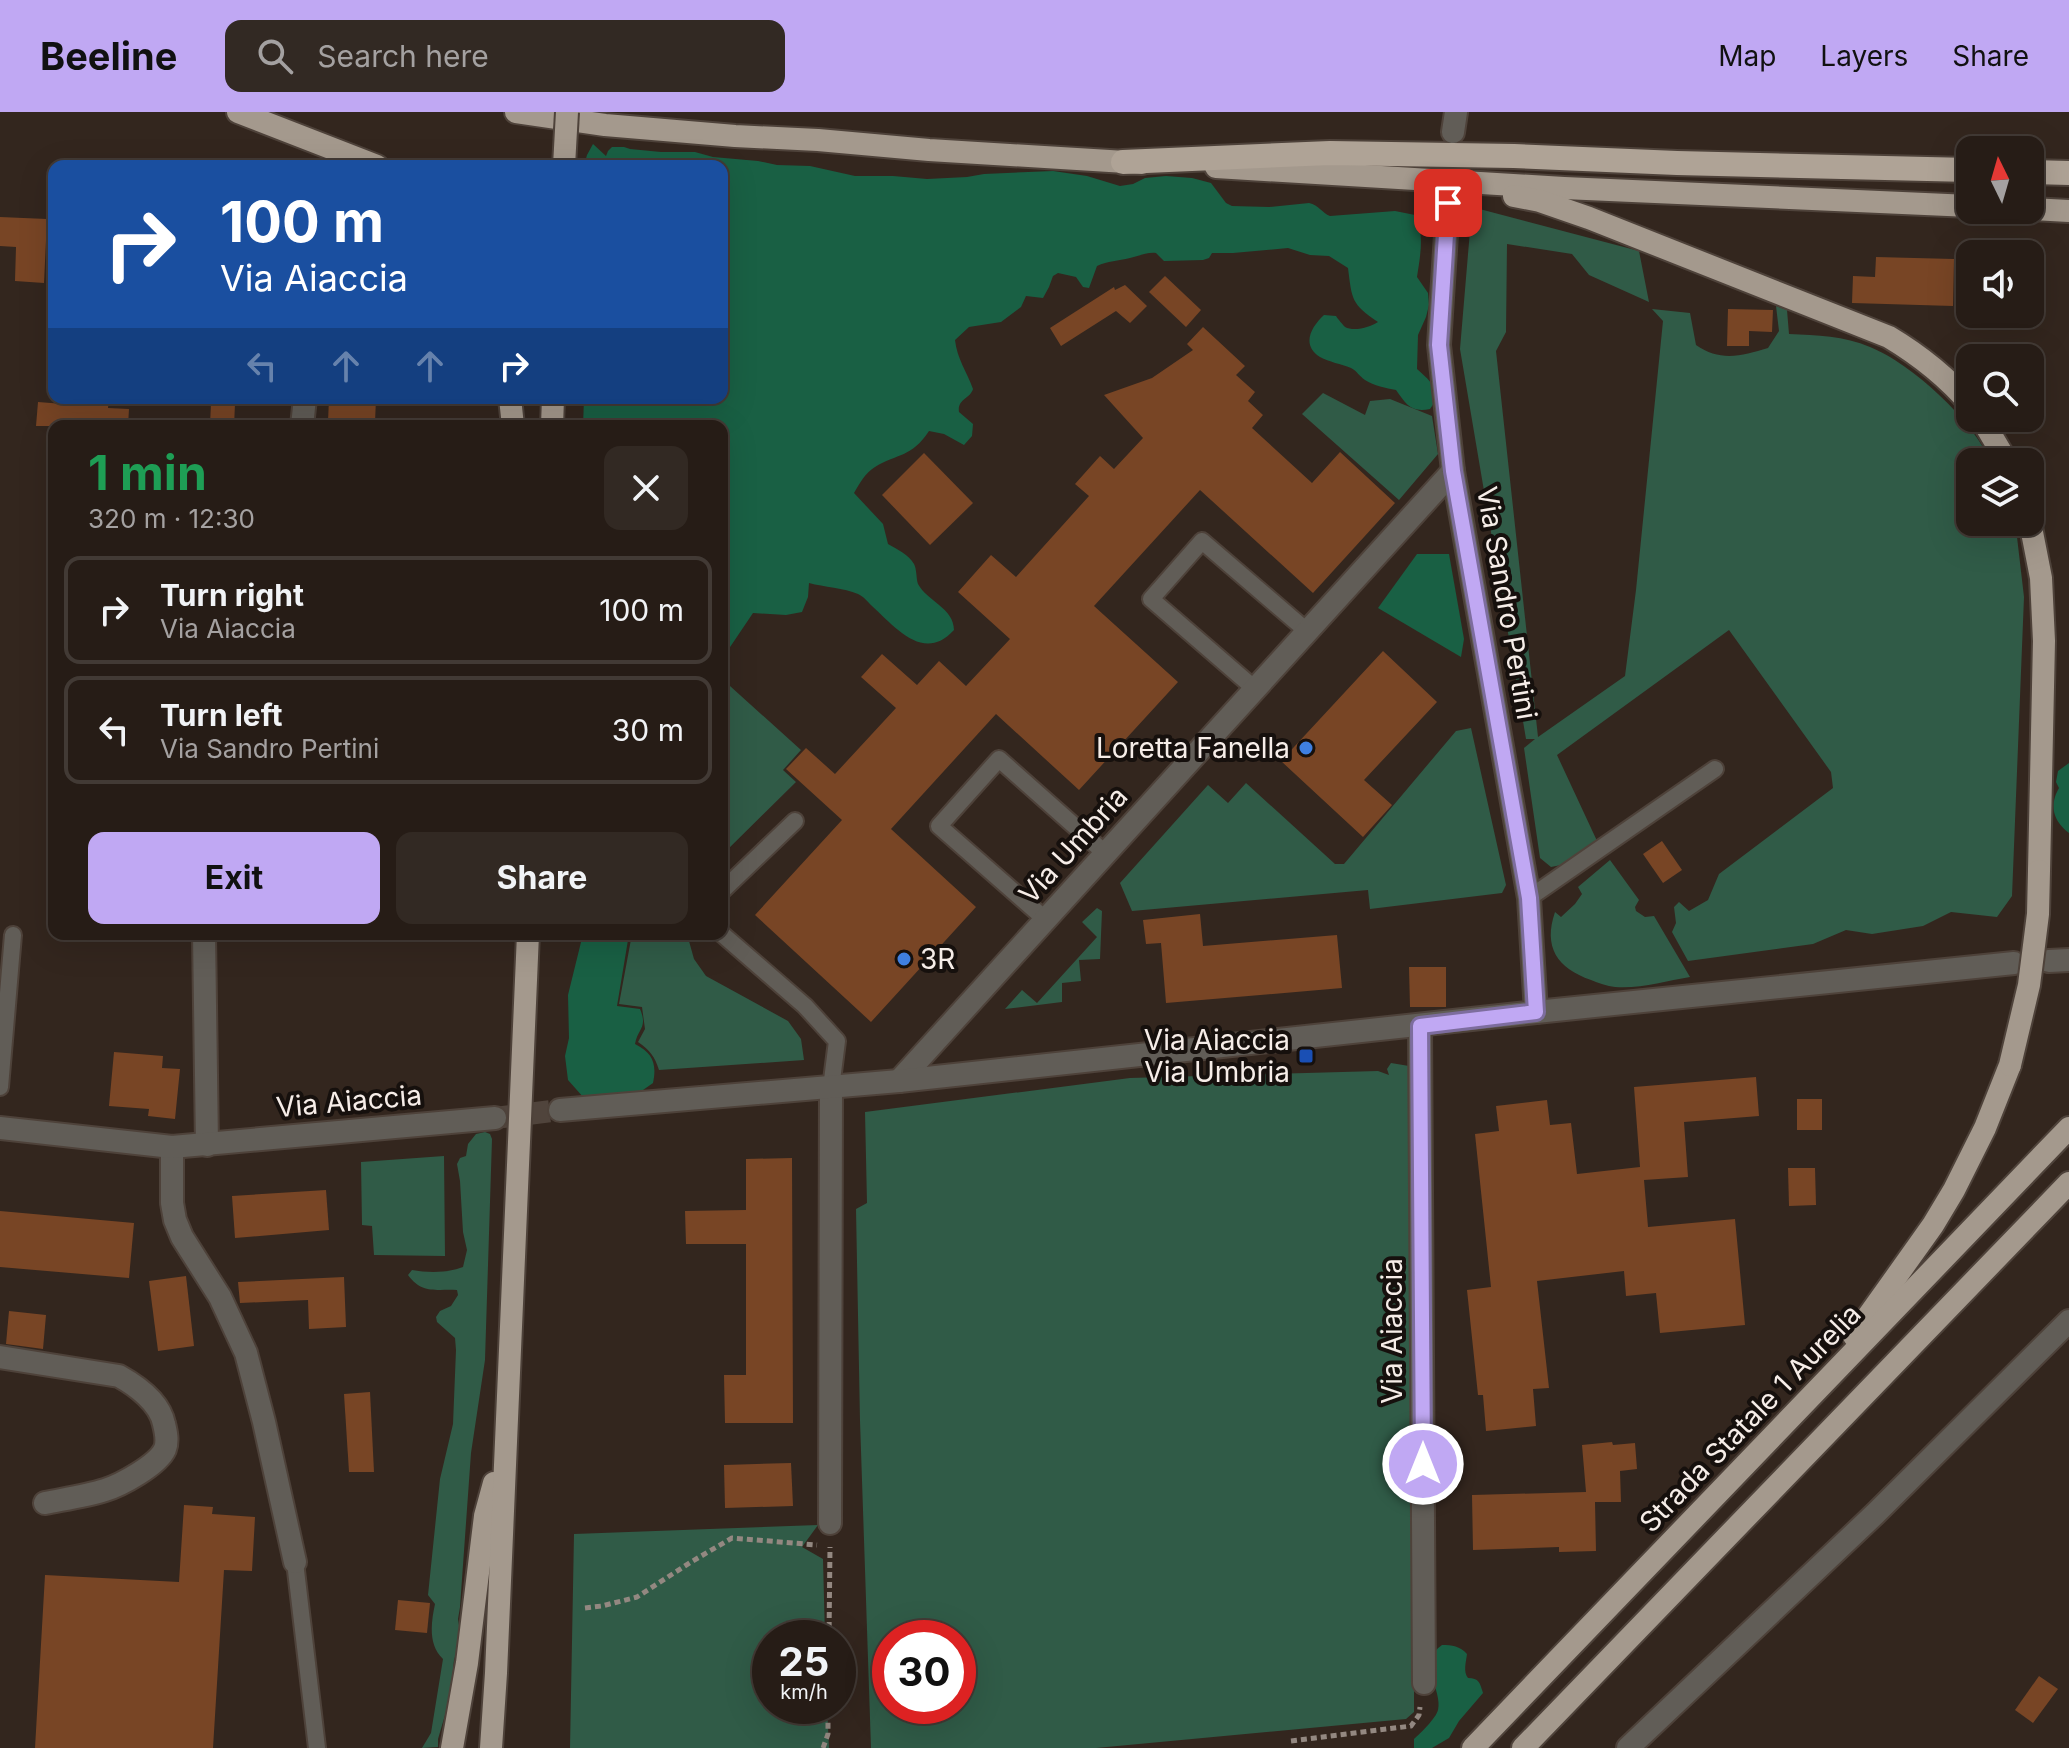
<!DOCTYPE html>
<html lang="en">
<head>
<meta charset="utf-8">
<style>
  body { margin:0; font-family:Inter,sans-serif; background:#322923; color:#f1f3f6; height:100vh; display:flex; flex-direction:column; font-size:30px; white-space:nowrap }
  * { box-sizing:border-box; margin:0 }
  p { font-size:26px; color:#a4a1a1 }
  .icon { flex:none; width:44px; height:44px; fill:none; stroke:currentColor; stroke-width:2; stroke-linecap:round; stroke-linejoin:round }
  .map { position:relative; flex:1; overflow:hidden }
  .drawer { position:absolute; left:48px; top:308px; width:680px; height:520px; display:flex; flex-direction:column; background:#261c16; border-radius:16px; box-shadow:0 8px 32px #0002,0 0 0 2px #423a35 }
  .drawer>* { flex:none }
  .guide { position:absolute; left:48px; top:48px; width:680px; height:244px; border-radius:16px; box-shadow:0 8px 32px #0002,0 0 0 2px #423a35; background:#1a4fa0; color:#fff; overflow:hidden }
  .needle { width:52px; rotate:355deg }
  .tools { position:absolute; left:1956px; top:24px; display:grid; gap:16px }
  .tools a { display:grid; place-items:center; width:88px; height:88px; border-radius:16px; background:#261c16; box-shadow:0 8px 32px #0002,0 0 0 2px #423a35; font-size:40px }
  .speed { position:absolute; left:752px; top:1508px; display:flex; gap:16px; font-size:40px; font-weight:700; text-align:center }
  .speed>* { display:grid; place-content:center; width:104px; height:104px; border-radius:50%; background:#261c16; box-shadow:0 8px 32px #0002,0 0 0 2px #423a35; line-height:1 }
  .speed small { font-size:20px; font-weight:400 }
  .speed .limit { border:12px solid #d22; background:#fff; color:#111 }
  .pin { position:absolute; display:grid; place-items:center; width:68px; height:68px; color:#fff; margin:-34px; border-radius:16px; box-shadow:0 4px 12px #0006 }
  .me { position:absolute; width:88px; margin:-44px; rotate:0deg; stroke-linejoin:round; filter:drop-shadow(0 0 6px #0008) }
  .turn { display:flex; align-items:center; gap:28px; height:168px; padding:0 40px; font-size:36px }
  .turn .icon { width:104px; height:104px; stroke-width:2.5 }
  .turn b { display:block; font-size:56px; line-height:68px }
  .lanes { display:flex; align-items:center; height:76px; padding:0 40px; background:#0003; justify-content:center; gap:40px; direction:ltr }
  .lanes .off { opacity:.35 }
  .round { display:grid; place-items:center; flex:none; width:84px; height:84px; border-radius:16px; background:#322923 }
  .overview { display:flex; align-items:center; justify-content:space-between; height:136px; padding:0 40px }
  h1 { font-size:48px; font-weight:700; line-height:60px; color:#1e9e55 }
  .action { display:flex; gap:16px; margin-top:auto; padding:16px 40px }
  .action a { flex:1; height:92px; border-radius:16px; background:#c0a8f3; color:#111; font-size:32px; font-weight:700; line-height:92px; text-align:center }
  .action a+a { background:#322923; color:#f1f3f6 }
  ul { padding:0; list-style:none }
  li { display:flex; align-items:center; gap:24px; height:108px; margin:0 16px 12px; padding:0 24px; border:4px solid #423a35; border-radius:16px }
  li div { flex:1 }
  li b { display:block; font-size:30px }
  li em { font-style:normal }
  header { display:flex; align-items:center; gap:48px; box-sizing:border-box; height:112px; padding:0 40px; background:#c0a8f3; color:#111 }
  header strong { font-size:38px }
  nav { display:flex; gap:44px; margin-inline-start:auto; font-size:28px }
  .search { width:560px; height:72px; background:#322923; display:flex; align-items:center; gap:20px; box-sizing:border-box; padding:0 28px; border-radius:16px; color:#a4a1a1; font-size:30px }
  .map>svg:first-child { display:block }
  .green { fill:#305b47; fill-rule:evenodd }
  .forest { fill:#196044 }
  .building { fill:#784525 }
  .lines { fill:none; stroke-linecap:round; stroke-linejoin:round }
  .tertiary-tunnel { stroke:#50443c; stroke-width:22; stroke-dasharray:22 11; stroke-linecap:butt }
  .service-casing { stroke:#4e423a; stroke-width:20 }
  .minor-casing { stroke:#4e423a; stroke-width:26 }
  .tertiary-casing { stroke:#4e423a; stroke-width:26 }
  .trunk-casing { stroke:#4e423a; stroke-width:26 }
  .motorway-casing { stroke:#4e423a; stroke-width:28 }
  .path { stroke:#938881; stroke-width:5; stroke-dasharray:6 4; stroke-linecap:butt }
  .service { stroke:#615d57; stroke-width:16 }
  .minor { stroke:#615d57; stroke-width:22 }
  .tertiary { stroke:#615d57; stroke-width:22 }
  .trunk { stroke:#a4998d; stroke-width:22 }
  .motorway { stroke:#afa396; stroke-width:24 }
  .trunk-bridge-casing { stroke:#4e423a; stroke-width:26; stroke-linecap:butt }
  .trunk-bridge { stroke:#a4998d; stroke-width:22 }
  .route-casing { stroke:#7d6d9e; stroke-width:20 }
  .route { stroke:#c0a8f3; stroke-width:14 }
  .shop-dot { fill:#3f7fe0; stroke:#16100d; stroke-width:3 }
  .transit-dot { fill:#1a4fb4; stroke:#16100d; stroke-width:3 }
  .labels { text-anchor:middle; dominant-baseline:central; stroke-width:8; stroke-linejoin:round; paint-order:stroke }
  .street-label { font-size:28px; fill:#f6ede8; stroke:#16100d }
  .poi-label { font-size:28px; fill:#f6ede8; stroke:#16100d; text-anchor:end }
</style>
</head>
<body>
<header>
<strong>Beeline</strong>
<div class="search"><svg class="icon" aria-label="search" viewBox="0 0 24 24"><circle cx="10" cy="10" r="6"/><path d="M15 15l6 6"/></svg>Search here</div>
<nav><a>Map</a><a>Layers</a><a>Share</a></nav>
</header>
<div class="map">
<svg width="2069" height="1636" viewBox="0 0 2069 1636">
  <rect width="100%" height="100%" fill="#33261e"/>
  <!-- green -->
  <g class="green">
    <path d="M 1472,95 L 1639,139 L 1649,190 L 1589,163 L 1572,142 L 1507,132 L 1506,220 L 1496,239 L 1538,625 L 1625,564 L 1636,478 L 1663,209 L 1652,197 L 1690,201 L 1696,233 C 1720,250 1742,244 1768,236 L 1779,219 L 1776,194 L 1787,198 L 1789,222 C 1817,223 1844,224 1870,235 C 1912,252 1973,308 1991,350 L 1970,350 L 1970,410 L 2012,410 L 2017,425 L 2024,485 L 2012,784 L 1997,805 L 1951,800 L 1923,814 L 1872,822 L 1846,818 L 1813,832 L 1688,849 L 1672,820 L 1676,811 L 1674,795 L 1679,790 L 1689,799 L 1708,788 L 1719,762 L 1833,676 L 1831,660 L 1729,518 L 1557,643 L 1598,731 L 1566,752 L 1551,755 L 1540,746 L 1524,636 L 1535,627 L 1526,627 L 1460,237 Z"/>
    <polygon points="1323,281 1365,303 1370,289 1390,287 1432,304 1438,342 1399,388 1302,302"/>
    <polygon points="730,574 801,638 783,658 796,670 722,743 722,582"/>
    <polygon points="1471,616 1506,773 1502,781 1370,797 1368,778 1132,799 1120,771 1208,673 1228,691 1246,671 1335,752 1344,752 1456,619"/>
    <path d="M 1610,748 L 1639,788 L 1635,795 L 1636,799 L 1645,805 L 1654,804 L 1690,865 C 1666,869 1640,877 1615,875 C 1607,874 1598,871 1591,868 C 1557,856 1543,835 1555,800 L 1561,805 L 1575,792 L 1582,782 L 1578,775 Z"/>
    <polygon points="1097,796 1102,799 1100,847 1079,848 1081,869 1062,871 1062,890 1005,897 1022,878 1037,891 1097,825 1082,810"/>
    <path d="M 632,822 L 687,822 L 694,847 L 706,864 L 788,909 L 801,927 L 804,948 L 659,958 C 655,945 650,938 638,930 L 645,917 L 642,895 L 619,892 Z"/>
    <path d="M 1391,951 L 1409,954 L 1414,974 L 1414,1600 L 1406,1607 L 1096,1636 L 871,1636 L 860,1309 L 856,1097 L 867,1091 L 865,1000 L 1130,966 L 1378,959 L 1389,963 L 1387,957 ZM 890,1526 L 958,1526 L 958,1594 L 890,1594 Z"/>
    <path d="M 485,1020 L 490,1022 L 492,1027 L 485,1248 L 471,1341 L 460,1495 L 458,1507 L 461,1526 L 454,1548 L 450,1586 L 438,1627 L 438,1635 L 422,1636 L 431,1621 L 443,1547 C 428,1533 431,1511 435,1492 L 428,1483 L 440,1367 L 453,1312 L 456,1238 L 455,1226 L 437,1210 L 436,1205 L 440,1199 L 451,1194 L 458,1183 L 457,1178 C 434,1177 422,1182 408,1163 L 412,1158 C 428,1161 448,1161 463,1155 L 467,1138 L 463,1120 L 460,1069 L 457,1052 L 460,1046 L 466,1044 L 468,1032 L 476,1022 Z"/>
    <polygon points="444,1044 445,1144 374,1143 372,1114 362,1113 361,1050"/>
    <polygon points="818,1413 802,1435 823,1447 825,1526 770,1526 770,1594 827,1594 829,1636 570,1636 574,1422"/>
  </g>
  <!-- forest -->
  <g class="forest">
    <path d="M 593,32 L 606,44 L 608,39 L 612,35 L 624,35 L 630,37 L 661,40 L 695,40 L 713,45 L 758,49 L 777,53 L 810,54 L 855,64 L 893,64 L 927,67 L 967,65 L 984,62 L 1053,59 L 1087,64 L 1120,74 L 1133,72 L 1145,66 L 1166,64 L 1192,66 L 1211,71 L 1226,91 L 1232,94 L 1269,95 L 1309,91 C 1319,93 1322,101 1330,104 L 1395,99 L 1415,103 C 1425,121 1420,145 1417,165 L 1428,181 L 1429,193 L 1426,205 L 1418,223 L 1417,257 C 1431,270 1444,279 1430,297 C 1411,301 1406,292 1396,278 C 1386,276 1374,274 1365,268 C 1359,264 1357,259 1351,256 C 1341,252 1329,250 1320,245 C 1301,233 1311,215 1324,203 L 1336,204 C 1337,206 1344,214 1345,215 C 1354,220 1371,215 1378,210 C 1351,192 1352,187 1348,156 L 1329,144 L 1310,143 L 1288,136 L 1233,141 L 1212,141 L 1209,146 L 1203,148 L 1164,149 L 1156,141 C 1147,140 1139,144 1130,146 C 1118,149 1108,149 1097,154 L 1089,176 L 1083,175 L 1076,165 L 1058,161 L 1053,164 L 1049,175 L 1043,186 L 1026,184 L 1021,195 L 1001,210 L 969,215 L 955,228 C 957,247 967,260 973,277 C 970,287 957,287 959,300 L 973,312 L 972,324 L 964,333 L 944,322 L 929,319 C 911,346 898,341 875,355 C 865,361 860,371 854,381 L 883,412 L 888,432 C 897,437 909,443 914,452 C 917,458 916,466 918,472 C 927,489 954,496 954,518 C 924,551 896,516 872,494 C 868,490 863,484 858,482 C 844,476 824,475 809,471 L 808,485 L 802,500 L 786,503 L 753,501 L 722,547 L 722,314 L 583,314 L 584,286 L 722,286 L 722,54 L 584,54 L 587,43 Z"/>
    <polygon points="1417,442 1449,442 1464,527 1461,545 1378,496"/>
    <path d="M 2069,651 L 2069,721 C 2053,709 2049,693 2059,676 L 2056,670 L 2058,659 Z"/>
    <path d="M 583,822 L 629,822 L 617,894 L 640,897 C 648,916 638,916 635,932 C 653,941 657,952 653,971 L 633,985 L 584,986 L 568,968 L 565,944 L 569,926 L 568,883 Z"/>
    <path d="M 1442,1533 C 1452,1533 1460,1534 1467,1542 C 1466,1550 1463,1560 1468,1566 C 1479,1566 1480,1571 1483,1581 L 1459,1609 L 1449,1626 L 1432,1636 L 1414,1636 L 1414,1627 C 1421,1621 1436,1606 1438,1598 C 1443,1579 1417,1550 1442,1533 Z"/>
  </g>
  <!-- building -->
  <g class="building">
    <polygon points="0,105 47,107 44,171 15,169 16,135 0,134"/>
    <polygon points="1876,145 1954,147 1953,194 1852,191 1853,164 1875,165"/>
    <polygon points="1165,164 1201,198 1186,215 1149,180"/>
    <polygon points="1125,173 1147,194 1130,211 1116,199 1061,234 1050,216 1114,175 1115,178"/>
    <polygon points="1728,197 1773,198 1772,220 1749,219 1749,234 1727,234"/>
    <polygon points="1203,215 1245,254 1236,263 1255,280 1248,289 1263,303 1252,316 1312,371 1340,340 1395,391 1313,481 1200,378 1094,494 1178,570 1079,678 996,602 891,717 976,795 871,910 755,803 842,708 786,657 806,636 835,662 896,596 861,565 882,542 917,573 939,549 966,574 1010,527 958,480 991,443 1016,465 1089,384 1075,372 1100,344 1114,357 1143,326 1104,283 1152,266 1193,238 1187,232"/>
    <polygon points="77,286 109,286 108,296 129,297 128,314 36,314 38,290 76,293"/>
    <polygon points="329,286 376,286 375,311 328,310"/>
    <polygon points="211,291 235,292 234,314 210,314"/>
    <polygon points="924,341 973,391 930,433 882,383"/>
    <polygon points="1383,539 1437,590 1364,668 1392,693 1363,725 1281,649"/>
    <polygon points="1662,729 1682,758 1663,771 1643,742"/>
    <polygon points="1200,802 1203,834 1337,823 1342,876 1166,891 1161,831 1146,832 1143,808"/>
    <polygon points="1409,855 1446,855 1446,895 1410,895"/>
    <polygon points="114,940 163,944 162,956 180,957 175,1007 148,1004 149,997 109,994"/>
    <polygon points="1756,965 1759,1004 1684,1010 1688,1065 1644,1068 1648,1115 1735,1107 1745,1213 1660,1221 1656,1181 1626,1184 1624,1159 1537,1169 1549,1276 1533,1277 1536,1314 1486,1319 1483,1283 1478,1283 1467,1178 1491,1175 1475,1022 1499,1019 1496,994 1547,988 1550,1013 1571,1011 1577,1062 1640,1055 1634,975"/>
    <rect x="1797" y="987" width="25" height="31"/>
    <polygon points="792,1046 793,1311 725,1311 724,1263 746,1263 746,1132 686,1132 685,1099 746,1098 746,1047"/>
    <polygon points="1788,1056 1815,1056 1816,1093 1789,1094"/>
    <polygon points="326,1078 329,1118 235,1126 232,1084"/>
    <polygon points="0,1099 134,1111 129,1166 0,1155"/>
    <polygon points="186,1164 194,1234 158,1239 149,1169"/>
    <polygon points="344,1165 346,1215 309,1217 308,1188 240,1191 238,1170"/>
    <polygon points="9,1199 46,1203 43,1237 6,1232"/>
    <polygon points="370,1280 374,1360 349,1360 344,1282"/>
    <polygon points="1612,1330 1613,1333 1635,1331 1637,1357 1620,1359 1621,1390 1595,1390 1596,1439 1559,1440 1559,1435 1473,1438 1472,1383 1586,1380 1582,1333"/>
    <polygon points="791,1351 793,1394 725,1396 724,1353"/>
    <polygon points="184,1393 213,1395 212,1402 255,1405 252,1459 224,1458 213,1636 35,1636 45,1463 179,1470"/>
    <polygon points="398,1488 430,1491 427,1521 395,1518"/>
    <polygon points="2039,1564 2058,1577 2033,1611 2015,1598"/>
  </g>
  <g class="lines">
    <!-- tertiary-tunnel -->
    <polyline class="tertiary-tunnel" points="495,1006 560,998"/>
    <defs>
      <g id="service">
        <polyline points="1255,577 1151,487 1202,429 1308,520"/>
        <polyline points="722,779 795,709"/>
        <polyline points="1529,786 1715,657"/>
        <polyline points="1046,808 939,714 999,647 1106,742"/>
        <polyline points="722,822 805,894 837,929 831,976"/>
        <polyline points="0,975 13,823"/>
        <polyline points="295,1450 317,1636"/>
      </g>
      <g id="minor">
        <polyline points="302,314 305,286"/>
        <polyline points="204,822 207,1033"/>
        <polyline points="2049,849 2069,848"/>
        <polyline points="1536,900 2014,851"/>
        <polyline points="1420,914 1424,1571"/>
        <polyline points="899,969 1453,359"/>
        <polyline points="172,1035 172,1091 175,1108 182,1125 220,1185 246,1241 264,1310 295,1450"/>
        <path d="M 0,1245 L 119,1264 C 137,1274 160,1291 164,1312 C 166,1320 168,1329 165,1337 C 158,1353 121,1373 105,1378 C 86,1384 65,1387 45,1391"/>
        <polyline points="830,1411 831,976"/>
        <polyline points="1628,1636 1875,1402 2069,1209"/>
      </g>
      <g id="tertiary">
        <polyline points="1453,20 1456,0"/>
        <polyline points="560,998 899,969 1536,900 1529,786 1453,359 1439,233 1448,91"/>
        <polyline points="0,1016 172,1035 495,1006"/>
      </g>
      <g id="trunk">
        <polyline points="238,0 377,54"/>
        <polyline points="516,0 605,13 735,24 818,28 929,38 1142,51"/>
        <polyline points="1216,55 1564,76 1970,94"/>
        <path d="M 1514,84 L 1540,89 L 1589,106 L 1889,225 C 1919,243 1947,265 1970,292"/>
        <polyline points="2030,97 2069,99"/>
        <polyline points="510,286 513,314"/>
        <polyline points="1981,306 2007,350"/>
        <polyline points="552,314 553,286"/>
        <polyline points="2030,410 2041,466 2044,529 2039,759"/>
        <polyline points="1854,1224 1933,1113 1954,1078 1985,1016 2010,953"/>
        <polyline points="452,1636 467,1551 485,1404 494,1371"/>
        <polyline points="491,1636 496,1561 528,822"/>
        <polyline points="1473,1636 2069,1016"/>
        <polyline points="1523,1636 2069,1071"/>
      </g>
      <g id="motorway">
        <polyline points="1123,50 1330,41 1514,44 1677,51 1970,58"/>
        <polyline points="2030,60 2069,61"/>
      </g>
    </defs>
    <!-- service casing -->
    <use href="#service" class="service-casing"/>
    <!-- minor casing -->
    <use href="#minor" class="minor-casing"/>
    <!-- tertiary casing -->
    <use href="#tertiary" class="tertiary-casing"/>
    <!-- trunk casing -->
    <use href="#trunk" class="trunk-casing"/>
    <!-- motorway casing -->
    <use href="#motorway" class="motorway-casing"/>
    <!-- path -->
    <g class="path">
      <polyline points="585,1496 602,1494 637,1485 691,1450 732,1426 817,1433"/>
      <polyline points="829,1526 830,1435"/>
      <polyline points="1291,1629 1411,1614 1419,1603 1420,1595"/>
      <polyline points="823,1636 828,1622 828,1594"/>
    </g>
    <!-- service -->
    <use href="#service" class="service"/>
    <!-- minor -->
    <use href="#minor" class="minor"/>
    <!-- tertiary -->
    <use href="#tertiary" class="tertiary"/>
    <!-- trunk -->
    <use href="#trunk" class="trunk"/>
    <!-- motorway -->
    <use href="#motorway" class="motorway"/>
    <defs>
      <g id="trunk-bridge">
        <polyline points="564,54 567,0"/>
        <polyline points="2010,953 2029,873 2038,802 2039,759"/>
      </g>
    </defs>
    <!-- trunk-bridge casing -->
    <use href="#trunk-bridge" class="trunk-bridge-casing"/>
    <!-- trunk-bridge -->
    <use href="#trunk-bridge" class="trunk-bridge"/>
  </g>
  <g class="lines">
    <defs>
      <polyline id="route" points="1423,1352 1420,914 1536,900 1529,786 1453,359 1439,233 1448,91"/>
    </defs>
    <!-- route casing -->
    <use href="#route" class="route-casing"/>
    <!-- route -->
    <use href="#route" class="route"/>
  </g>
  <!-- markers -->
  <g class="shop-dot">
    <circle cx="1306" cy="636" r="8"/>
    <circle cx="904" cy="847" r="8"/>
  </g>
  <rect class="transit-dot" x="1298" y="936" width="16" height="16" rx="4"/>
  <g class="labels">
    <!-- street labels -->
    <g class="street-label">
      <text transform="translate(1507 491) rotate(80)">Via Sandro Pertini</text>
      <text transform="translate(1073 733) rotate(-48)">Via Umbria</text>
      <text transform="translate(349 989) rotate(-5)">Via Aiaccia</text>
      <text transform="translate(1392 1219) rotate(-90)">Via Aiaccia</text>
      <text transform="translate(1750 1306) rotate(-46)">Strada Statale 1 Aurelia</text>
    </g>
    <!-- poi labels -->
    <g class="poi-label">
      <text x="1290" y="636">Loretta Fanella</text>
      <text x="920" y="847" text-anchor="start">3R</text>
      <text x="1290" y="928">Via Aiaccia<tspan x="1290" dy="32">Via Umbria</tspan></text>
    </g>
  </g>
</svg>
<div class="tools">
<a><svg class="needle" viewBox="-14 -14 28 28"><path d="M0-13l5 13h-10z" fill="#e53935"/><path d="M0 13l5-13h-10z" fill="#a4a1a1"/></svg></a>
<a><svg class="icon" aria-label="sound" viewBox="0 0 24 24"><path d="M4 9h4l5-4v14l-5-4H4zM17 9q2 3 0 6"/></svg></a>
<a><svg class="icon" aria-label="search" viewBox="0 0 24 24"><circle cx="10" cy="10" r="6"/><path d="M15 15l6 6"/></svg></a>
<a><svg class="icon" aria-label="layers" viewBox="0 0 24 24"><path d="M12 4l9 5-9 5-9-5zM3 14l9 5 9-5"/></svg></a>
</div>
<div class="speed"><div>25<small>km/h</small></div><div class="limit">30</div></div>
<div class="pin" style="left:1448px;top:91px;background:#d93025"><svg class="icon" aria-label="arrive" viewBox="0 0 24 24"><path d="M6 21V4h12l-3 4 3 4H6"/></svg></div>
<svg class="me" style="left:1423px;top:1352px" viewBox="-20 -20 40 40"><circle r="17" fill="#c0a8f3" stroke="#fff" stroke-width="3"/><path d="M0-11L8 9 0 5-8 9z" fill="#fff"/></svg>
<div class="guide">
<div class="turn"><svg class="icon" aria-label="right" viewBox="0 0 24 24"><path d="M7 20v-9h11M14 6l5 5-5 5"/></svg><div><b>100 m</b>Via Aiaccia</div></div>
<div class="lanes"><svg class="icon off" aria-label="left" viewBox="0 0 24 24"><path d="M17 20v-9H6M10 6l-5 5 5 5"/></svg><svg class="icon off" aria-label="ahead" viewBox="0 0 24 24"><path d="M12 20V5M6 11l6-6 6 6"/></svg><svg class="icon off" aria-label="ahead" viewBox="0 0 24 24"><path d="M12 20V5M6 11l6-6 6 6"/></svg><svg class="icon" aria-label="right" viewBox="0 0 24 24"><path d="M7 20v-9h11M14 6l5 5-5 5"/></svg></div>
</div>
<section class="drawer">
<div class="overview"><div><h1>1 min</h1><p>320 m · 12:30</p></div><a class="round"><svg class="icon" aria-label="close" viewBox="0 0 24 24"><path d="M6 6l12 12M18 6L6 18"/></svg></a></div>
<ul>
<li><svg class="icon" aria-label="right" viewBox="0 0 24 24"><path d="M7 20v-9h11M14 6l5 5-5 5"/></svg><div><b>Turn right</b><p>Via Aiaccia</p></div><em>100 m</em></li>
<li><svg class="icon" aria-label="left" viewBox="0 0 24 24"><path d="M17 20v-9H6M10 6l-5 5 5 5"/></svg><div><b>Turn left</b><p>Via Sandro Pertini</p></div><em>30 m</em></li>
</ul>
<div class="action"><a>Exit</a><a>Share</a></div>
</section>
</div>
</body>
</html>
